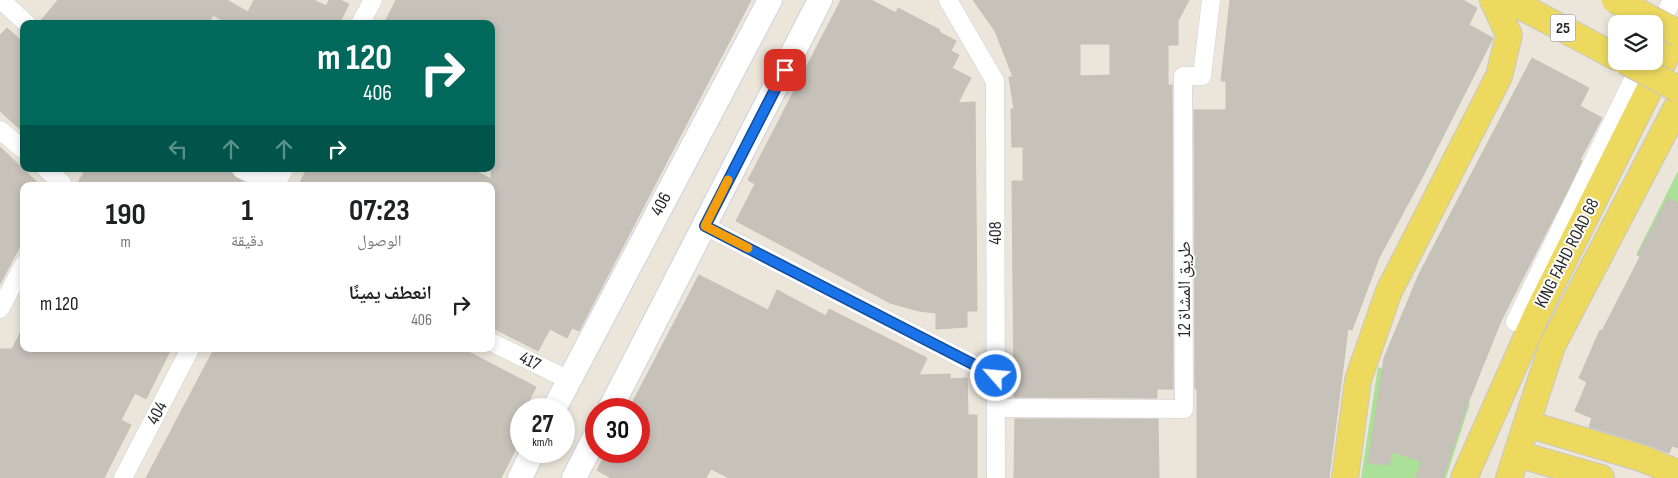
<!DOCTYPE html>
<html lang="ar">
<head>
<meta charset="utf-8">
<style>
  body { margin:0; font-family:"Sofia Sans Condensed","Noto Naskh Arabic",sans-serif; background:#f2f2f2; color:#202124; direction:rtl; height:100vh; display:flex; flex-direction:column; font-size:19px; white-space:nowrap }
  * { box-sizing:border-box; margin:0 }
  p { font-size:16px; color:#757577 }
  .icon { flex:none; width:28px; height:28px; fill:none; stroke:currentColor; stroke-width:2; stroke-linecap:round; stroke-linejoin:round }
  .map { position:relative; flex:1; overflow:hidden; direction:ltr }
  .panel { position:absolute; left:20px; top:182px; width:475px; height:170px; display:flex; flex-direction:column; background:#fff; border-radius:10px; box-shadow:0 2px 8px #0003; direction:rtl }
  .panel>* { flex:none }
  .hud { position:absolute; left:20px; top:20px; width:475px; height:152px; border-radius:10px; box-shadow:0 2px 8px #0003; direction:rtl; background:#00695c; color:#fff; overflow:hidden }
  .buttons { position:absolute; left:1608px; top:15px; display:grid; gap:10px }
  .buttons a { display:grid; place-items:center; width:55px; height:55px; border-radius:10px; background:#fff; box-shadow:0 2px 8px #0003; font-size:25px }
  .speed { position:absolute; left:510px; top:398px; display:flex; gap:10px; font-size:25px; font-weight:700; text-align:center }
  .speed>* { display:grid; place-content:center; width:65px; height:65px; border-radius:50%; background:#fff; box-shadow:0 2px 8px #0003; line-height:1 }
  .speed small { font-size:12px; font-weight:400 }
  .speed .limit { border:8px solid #d22; background:#fff; color:#111 }
  .pin { position:absolute; display:grid; place-items:center; width:42px; height:42px; color:#fff; margin:-21px; border-radius:10px; box-shadow:0 2px 8px #0006 }
  .me { position:absolute; width:55px; margin:-28px; rotate:297deg; stroke-linejoin:round; filter:drop-shadow(0 0 4px #0008) }
  .turn { display:flex; align-items:center; gap:18px; height:105px; padding:0 20px; font-size:22px }
  .turn .icon { width:65px; height:65px; stroke-width:2.5 }
  .turn b { display:block; font-size:35px; line-height:42px }
  .lanes { display:flex; align-items:center; height:48px; padding:0 20px; background:#0003; justify-content:center; gap:25px; direction:ltr }
  .lanes .off { opacity:.35 }
  .eta { display:flex; justify-content:space-evenly; align-items:center; height:85px; text-align:center }
  .eta b { font-size:30px; font-weight:700; line-height:35px }
  ul { padding:0; list-style:none }
  li { display:flex; align-items:center; gap:15px; height:75px; padding:0 20px }
  li div { flex:1 }
  li b { display:block; font-size:19px }
  li em { font-style:normal }
  .map>svg:first-child { display:block }
  .green { fill:#aae098 }
  .building { fill:#c6c2ba; stroke:#c6c1b4; fill-rule:evenodd }
  .lines { fill:none; stroke-linecap:round; stroke-linejoin:round }
  .street-casing { stroke:#d0d1e1; stroke-width:19 }
  .secondary-casing { stroke:#d0d1e1; stroke-width:26 }
  .primary-casing { stroke:#c7c7c7; stroke-width:28 }
  .street { stroke:#fff; stroke-width:18 }
  .secondary { stroke:#fff; stroke-width:24 }
  .primary { stroke:#ecd95e; stroke-width:26 }
  .primary-bridge-casing { stroke:#c7c7c7; stroke-width:28; stroke-linecap:butt }
  .primary-bridge { stroke:#ecd95e; stroke-width:26 }
  .route-casing { stroke:#114b97; stroke-width:12 }
  .route { stroke:#1a73e8; stroke-width:9 }
  .slow { stroke:#f59e0b; stroke-width:9 }
  .labels { text-anchor:middle; dominant-baseline:central; stroke-width:4; stroke-linejoin:round; paint-order:stroke }
  .shield { fill:#fff; stroke:#696969; stroke-width:1 }
  .shield-label { font-size:16px; font-weight:bold; fill:#292929 }
  .street-label { font-size:18px; fill:#292929; stroke:#fff }
</style>
</head>
<body>
<div class="map">
<svg width="1678" height="478" viewBox="0 0 1678 478">
  <rect width="100%" height="100%" fill="#ebe5da"/>
  <!-- green -->
  <g class="green">
    <polygon points="1678,171 1678,276 1636,255"/>
    <polygon points="1378,367 1470,403 1446,478 1361,478"/>
  </g>
  <!-- building -->
  <g class="building">
    <polygon points="58,0 227,0 248,12 254,0 314,0 326,6 329,0 340,0 349,4 339,24 229,24 213,15 208,24 38,24"/>
    <polygon points="396,0 751,0 579,331 572,328 567,338 550,329 538,351 491,327 491,186 298,186 307,169 472,169 491,179 491,24 384,24"/>
    <polygon points="841,0 871,0 896,13 898,8 940,30 939,32 956,41 951,51 959,55 952,68 971,78 958,103 975,102 977,311 967,311 967,327 936,329 936,313 919,311 890,303 736,221 755,184 748,180"/>
    <path d="M 973,0 L 1189,0 L 1178,21 L 1178,45 L 1168,45 L 1168,85 L 1172,85 L 1173,389 L 1157,389 L 1157,398 L 1014,397 L 1012,181 L 1023,181 L 1023,147 L 1012,147 L 1011,109 L 1014,109 L 1009,77 L 1013,77 L 995,31 ZM 1080,44 L 1110,44 L 1110,75 L 1080,76 Z"/>
    <polygon points="1230,0 1463,0 1477,8 1469,25 1493,38 1425,172 1379,258 1352,330 1348,329 1329,478 1197,478 1197,389 1195,389 1194,110 1226,110 1226,81 1221,81"/>
    <polygon points="7,28 24,43 24,133 0,111 0,35"/>
    <polygon points="1532,58 1589,88 1580,106 1602,118 1580,160 1582,161 1567,192 1501,321 1468,403 1443,478 1416,478 1421,461 1392,452 1389,465 1368,463 1384,358 1419,274"/>
    <polygon points="0,147 41,186 24,186 24,239 0,284"/>
    <polygon points="86,169 231,169 232,174 236,178 252,186 76,186"/>
    <polygon points="1668,198 1678,203 1678,448 1672,446 1669,453 1645,444 1589,427 1592,418 1575,411 1587,382 1579,378 1600,330 1602,331 1641,255 1638,254"/>
    <polygon points="699,275 768,310 777,290 826,316 829,309 927,358 919,375 950,374 950,379 967,378 968,415 977,415 977,478 729,478 711,469 706,478 611,478 597,470 607,451 639,451 639,409 629,409"/>
    <polygon points="24,326 24,349 171,349 146,399 135,393 121,420 131,425 104,478 0,478 0,349 12,349"/>
    <polygon points="214,349 463,349 536,387 525,409 521,409 521,439 501,478 146,478"/>
    <polygon points="1015,419 1158,419 1159,478 1014,478"/>
  </g>
  <g class="lines">
    <defs>
      <g id="street">
        <polyline points="1,0 27,24"/>
        <polyline points="948,0 995,81 996,478"/>
        <polyline points="360,24 373,0"/>
        <polyline points="1654,37 1672,0"/>
        <polyline points="0,130 24,150"/>
        <polyline points="46,169 62,183 60,186"/>
        <polyline points="241,169 257,177 277,184"/>
        <polyline points="275,186 284,169"/>
        <polyline points="705,226 996,376"/>
        <polyline points="0,309 24,264"/>
        <polyline points="1515,322 1642,61"/>
        <polyline points="491,342 569,380"/>
        <polyline points="996,408 1184,409 1183,76 1202,76 1211,0"/>
        <polyline points="123,478 190,349"/>
      </g>
      <g id="secondary">
        <polyline points="554,409 770,0"/>
        <polyline points="610,409 820,0"/>
        <polyline points="520,478 533,451"/>
        <polyline points="574,478 596,435"/>
      </g>
      <g id="primary">
        <polyline points="1509,0 1616,57"/>
        <polyline points="1527,424 1641,458 1678,473"/>
        <polyline points="1517,454 1601,478"/>
        <polyline points="1345,478 1358,380 1389,291 1499,76 1509,35 1493,0"/>
        <polyline points="1464,478 1537,314 1678,32"/>
        <polyline points="1509,478 1552,346 1678,105"/>
      </g>
    </defs>
    <!-- street casing -->
    <use href="#street" class="street-casing"/>
    <!-- secondary casing -->
    <use href="#secondary" class="secondary-casing"/>
    <!-- primary casing -->
    <use href="#primary" class="primary-casing"/>
    <!-- street -->
    <use href="#street" class="street"/>
    <!-- secondary -->
    <use href="#secondary" class="secondary"/>
    <!-- primary -->
    <use href="#primary" class="primary"/>
    <defs>
      <g id="primary-bridge">
        <polyline points="1615,0 1678,33"/>
        <polyline points="1625,61 1678,89"/>
      </g>
    </defs>
    <!-- primary-bridge casing -->
    <use href="#primary-bridge" class="primary-bridge-casing"/>
    <!-- primary-bridge -->
    <use href="#primary-bridge" class="primary-bridge"/>
  </g>
  <g class="lines">
    <defs>
      <polyline id="route" points="785,70 705,226 996,376"/>
    </defs>
    <!-- route casing -->
    <use href="#route" class="route-casing"/>
    <!-- route -->
    <use href="#route" class="route"/>
    <!-- slow -->
    <polyline class="slow" points="728,180 705,226 748,248"/>
  </g>
  <g class="labels">
    <!-- shield labels -->
    <rect class="shield" x="1550.5" y="14.5" width="25" height="27" rx="4"/>
    <g class="shield-label">
      <text x="1563" y="28">25</text>
    </g>
    <!-- street labels -->
    <g class="street-label">
      <text transform="translate(661 204) rotate(-62)">406</text>
      <text transform="translate(995 233) rotate(-90)">408</text>
      <text transform="translate(1567 253) rotate(-63)">KING FAHD ROAD 68</text>
      <text transform="translate(1184 289) rotate(-90)">طريق المشاة 12</text>
      <text transform="translate(530 361) rotate(26)">417</text>
      <text transform="translate(157 413) rotate(-62)">404</text>
    </g>
  </g>
</svg>
<div class="buttons">
<a><svg class="icon" aria-label="layers" viewBox="0 0 24 24"><path d="M12 4l9 5-9 5-9-5zM3 14l9 5 9-5"/></svg></a>
</div>
<div class="speed"><div>27<small>km/h</small></div><div class="limit">30</div></div>
<div class="pin" style="left:785px;top:70px;background:#d93025"><svg class="icon" aria-label="arrive" viewBox="0 0 24 24"><path d="M6 21V4h12l-3 4 3 4H6"/></svg></div>
<svg class="me" style="left:996px;top:376px" viewBox="-20 -20 40 40"><circle r="17" fill="#1a73e8" stroke="#fff" stroke-width="3"/><path d="M0-11L8 9 0 5-8 9z" fill="#fff"/></svg>
<div class="hud">
<div class="turn"><svg class="icon" aria-label="right" viewBox="0 0 24 24"><path d="M7 20v-9h11M14 6l5 5-5 5"/></svg><div><b>120 m</b>406</div></div>
<div class="lanes"><svg class="icon off" aria-label="left" viewBox="0 0 24 24"><path d="M17 20v-9H6M10 6l-5 5 5 5"/></svg><svg class="icon off" aria-label="ahead" viewBox="0 0 24 24"><path d="M12 20V5M6 11l6-6 6 6"/></svg><svg class="icon off" aria-label="ahead" viewBox="0 0 24 24"><path d="M12 20V5M6 11l6-6 6 6"/></svg><svg class="icon" aria-label="right" viewBox="0 0 24 24"><path d="M7 20v-9h11M14 6l5 5-5 5"/></svg></div>
</div>
<section class="panel">
<div class="eta">
<div><b>07:23</b><p>الوصول</p></div>
<div><b>1</b><p>دقيقة</p></div>
<div><b>190</b><p>m</p></div>
</div>
<ul>
<li><svg class="icon" aria-label="right" viewBox="0 0 24 24"><path d="M7 20v-9h11M14 6l5 5-5 5"/></svg><div><b>انعطف يمينًا</b><p>406</p></div><em>120 m</em></li>
</ul>
</section>
</div>
</body>
</html>
